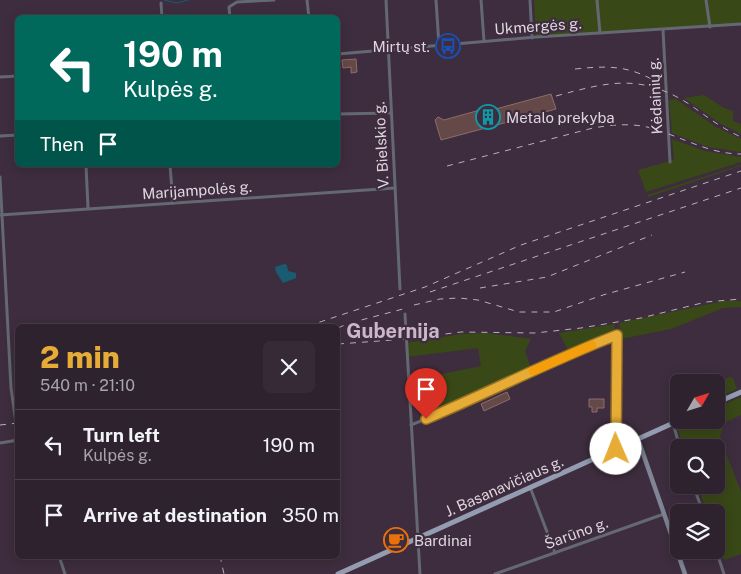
<!DOCTYPE html>
<html lang="en">
<head>
<meta charset="utf-8">
<style>
  body { margin:0; font-family:"Public Sans",sans-serif; background:#362a36; color:#f1f3f6; height:100vh; display:flex; flex-direction:column; font-size:19px; white-space:nowrap }
  * { box-sizing:border-box; margin:0 }
  p { font-size:16px; color:#a7a4aa }
  .icon { flex:none; width:28px; height:28px; fill:none; stroke:currentColor; stroke-width:2; stroke-linecap:round; stroke-linejoin:round }
  .map { position:relative; flex:1; overflow:hidden }
  .drawer { position:absolute; left:15px; top:324px; width:325px; height:235px; display:flex; flex-direction:column; background:#2e222e; border-radius:8px; box-shadow:0 2px 12px #0003,0 0 0 1px #493f4a }
  .drawer>* { flex:none }
  .top-card { position:absolute; left:15px; top:15px; width:325px; height:152px; border-radius:8px; box-shadow:0 2px 12px #0003,0 0 0 1px #493f4a; background:#00695c; color:#fff; overflow:hidden }
  .needle { width:32px; rotate:51deg }
  .controls { position:absolute; left:670px; top:374px; display:grid; gap:10px }
  .controls a { display:grid; place-items:center; width:55px; height:55px; border-radius:8px; background:#2e222e; box-shadow:0 2px 12px #0003,0 0 0 1px #493f4a; font-size:25px }
  .pin { position:absolute; display:grid; place-items:center; width:42px; height:42px; color:#fff; margin:-51px -21px; border-radius:50% 50% 50% 0; rotate:-45deg; box-shadow:0 0 5px #0007 }
  .pin .icon { rotate:45deg }
  .me { position:absolute; width:55px; margin:-28px; rotate:359deg; stroke-linejoin:round; filter:drop-shadow(0 0 4px #0008) }
  .turn { display:flex; align-items:center; gap:18px; height:105px; padding:0 25px; font-size:22px }
  .turn .icon { width:65px; height:65px; stroke-width:2.5 }
  .turn b { display:block; font-size:35px; line-height:42px }
  .then { display:flex; align-items:center; height:48px; padding:0 25px; background:#0003; gap:10px; font-size:19px }
  .round { display:grid; place-items:center; flex:none; width:52px; height:52px; border-radius:8px; background:#362a36 }
  .head { display:flex; align-items:center; justify-content:space-between; height:85px; padding:0 25px }
  h1 { font-size:30px; font-weight:800; line-height:38px; color:#e6ac36 }
  ul { padding:0; list-style:none }
  li { display:flex; align-items:center; gap:15px; height:70px; padding:0 25px; border-top:1px solid #493f4a }
  li div { flex:1 }
  li b { display:block; font-size:19px }
  li em { font-style:normal }
  .map>svg:first-child { display:block }
  .green { fill:#394817 }
  .water { fill:#195c72 }
  .lines { fill:none; stroke-linecap:round; stroke-linejoin:round }
  .stream { stroke:#195c72; stroke-width:1 }
  .building { fill:#644948; stroke:#8a6e6c }
  .street { stroke:#646872; stroke-width:3 }
  .secondary { stroke:#7f8595; stroke-width:4.5 }
  .primary { stroke:#939cb0; stroke-width:5 }
  .rail { stroke:#baafba; stroke-width:1; stroke-dasharray:6 6; stroke-linecap:butt }
  .route-casing { stroke:#967023; stroke-width:12 }
  .route { stroke:#e6ac36; stroke-width:9 }
  .slow { stroke:#f59e0b; stroke-width:9 }
  .labels { text-anchor:middle; dominant-baseline:central; stroke-width:4.5; stroke-linejoin:round; paint-order:stroke }
  .street-label { font-size:15px; fill:#dfd5df; stroke:#3e2d3e }
  .poi-label { font-size:15px; fill:#dfd5df; stroke:#3e2d3e; text-anchor:start }
  .district-label { font-size:20px; font-weight:bold; fill:#cbb6cb; stroke:#3e2d3e }
</style>
</head>
<body>
<div class="map">
<svg width="741" height="574" viewBox="0 0 741 574">
  <rect width="100%" height="100%" fill="#3e2d3e"/>
  <!-- green -->
  <g class="green">
    <polygon points="534,0 741,0 741,24 536,37"/>
    <polygon points="704,95 724,108 733,111 733,121 741,124 741,134 721,124 684,98"/>
    <polygon points="676,99 716,127 741,139 741,152 708,147 672,133 669,100"/>
    <polygon points="672,139 705,151 741,157 741,162 646,192 638,170 674,160"/>
    <polygon points="741,165 741,166 648,197 647,195"/>
    <polygon points="724,301 741,301 741,307 723,308 671,329 621,339 619,323"/>
    <polygon points="615,324 614,335 569,352 559,333"/>
    <polygon points="487,333 531,339 525,351 531,369 529,373 438,414 431,396 409,402 409,391 428,388 440,380 437,375 481,366 478,348 407,357 406,343 461,334"/>
    <polygon points="729,377 733,378 737,389 716,398 716,383"/>
    <polygon points="741,397 741,415 724,423 720,438 741,492 741,554 724,560 716,538 716,512 707,512 697,485 716,485 716,448 684,447 676,425 688,420 716,420 716,408"/>
  </g>
  <!-- water -->
  <polygon class="water" points="284,264 287,265 288,271 296,273 296,278 283,283 276,272 275,267"/>
  <g class="lines">
    <!-- stream -->
    <polyline class="stream" points="164,0 177,3 188,0"/>
  </g>
  <!-- building -->
  <g class="building">
    <polygon points="356,59 357,72 351,73 351,67 343,68 342,60"/>
    <polygon points="551,94 556,109 441,140 435,120 438,117 444,120 480,110 481,113"/>
    <polygon points="507,392 510,399 484,411 481,404"/>
    <polygon points="589,399 604,399 604,408 597,408 597,412 592,412 592,407 589,407"/>
  </g>
  <g class="lines">
    <!-- street -->
    <g class="street">
      <polyline points="307,0 309,18"/>
      <polyline points="386,0 400,289"/>
      <polyline points="436,0 439,45"/>
      <polyline points="481,0 484,41"/>
      <polyline points="530,0 532,38"/>
      <polyline points="597,0 600,33"/>
      <polyline points="706,0 710,27"/>
      <polyline points="161,3 162,18"/>
      <polyline points="230,18 229,7 237,2 274,0"/>
      <polyline points="663,30 670,162"/>
      <polyline points="338,54 536,37 741,24"/>
      <polyline points="0,77 18,76"/>
      <polyline points="338,114 391,113"/>
      <polyline points="0,136 18,135"/>
      <polyline points="86,165 88,208"/>
      <polyline points="170,165 173,203"/>
      <polyline points="0,177 11,388 18,436"/>
      <polyline points="0,215 395,188"/>
      <polyline points="405,314 420,574"/>
      <polyline points="673,423 680,448"/>
      <path d="M 411,425 C 480,396 547,362 617,335 L 616,449"/>
      <polyline points="0,443 18,440"/>
      <polyline points="693,485 703,512"/>
      <polyline points="530,487 555,553"/>
      <polyline points="716,550 724,574"/>
      <polyline points="59,556 65,574"/>
      <polyline points="495,574 664,514"/>
    </g>
    <!-- secondary -->
    <polyline class="secondary" points="638,439 685,574"/>
    <!-- primary -->
    <g class="primary">
      <polyline points="716,403 741,392"/>
      <polyline points="338,574 680,420"/>
    </g>
    <!-- rail -->
    <g class="rail">
      <path d="M 575,69 C 613,65 631,66 664,86"/>
      <path d="M 556,96 C 608,82 640,73 689,104 C 706,116 721,128 741,137"/>
      <path d="M 447,166 L 593,128 C 611,125 629,123 647,127 C 679,135 707,154 741,154"/>
      <polyline points="480,288 547,277 652,235"/>
      <polyline points="430,292 741,188"/>
      <polyline points="414,305 440,299 459,298 478,300 519,312 554,312 603,295 685,272"/>
      <polyline points="350,323 403,309"/>
      <polyline points="308,326 425,287 521,245 741,171"/>
      <polyline points="338,328 347,324"/>
      <polyline points="338,344 406,339 461,332 535,333 581,328 641,318 706,302 741,299"/>
      <polyline points="0,425 18,423"/>
      <polyline points="220,556 224,574"/>
    </g>
  </g>
  <g class="lines">
    <defs>
      <path id="route" d="M 426,419 C 490,392 552,360 617,335 L 616,449"/>
    </defs>
    <!-- route casing -->
    <use href="#route" class="route-casing"/>
    <!-- route -->
    <use href="#route" class="route"/>
    <!-- slow -->
    <polyline class="slow" points="533,371 592,345"/>
  </g>
  <!-- icons -->
  <defs>
    <symbol id="bus-ring" viewBox="-11 -11 22 22"><circle r="9.5" fill="#3e2d3e" stroke="#1a4fb4" stroke-width="1.5"/><path d="M-5-6H5V4H4V6H2V4H-2V6H-4V4H-5ZM-3.5-4V0h7V-4ZM-3.5 1.2v1.5H-2V1.2ZM2 1.2v1.5H3.5V1.2Z" fill="#1a4fb4"/></symbol>
    <symbol id="building-ring" viewBox="-11 -11 22 22"><circle r="9.5" fill="#3e2d3e" stroke="#0f9aa8" stroke-width="1.5"/><path d="M-4-6H4V6H1V3H-1V6H-4ZM-2.5-4.3h1.7v1.8h-1.7ZM.8-4.3h1.7v1.8H.8ZM-2.5-1h1.7V.8h-1.7ZM.8-1h1.7V.8H.8Z" fill="#0f9aa8"/></symbol>
    <symbol id="cafe-ring" viewBox="-11 -11 22 22"><circle r="9.5" fill="#3e2d3e" stroke="#e8710a" stroke-width="1.5"/><path d="M-5.5-4.5H6V0H3Q3 3.5 0 3.5H-2.5Q-5.5 3.5-5.5 0ZM3-3.2v2h1.7v-2ZM-6 4.5H4V6H-6Z" fill="#e8710a"/></symbol>
  </defs>
  <g fill-rule="evenodd">
    <use href="#bus-ring" x="434" y="32" width="28" height="28"/>
    <use href="#building-ring" x="474" y="103" width="28" height="28"/>
    <use href="#cafe-ring" x="382" y="526" width="28" height="28"/>
  </g>
  <g class="labels">
    <!-- street labels -->
    <g class="street-label">
      <text transform="translate(538 26) rotate(-4)">Ukmergės g.</text>
      <text transform="translate(655 96) rotate(-93)">Kėdainių g.</text>
      <text transform="translate(381 145) rotate(-93)">V. Bielskio g.</text>
      <text transform="translate(197 190) rotate(-4)">Marijampolės g.</text>
      <text transform="translate(504 486) rotate(-24)">J. Basanavičiaus g.</text>
      <text transform="translate(576 533) rotate(-20)">Šarūno g.</text>
    </g>
    <!-- poi labels -->
    <g class="poi-label">
      <text x="430" y="46" text-anchor="end">Mirtų st.</text>
      <text x="506" y="117">Metalo prekyba</text>
      <text x="414" y="540">Bardinai</text>
    </g>
    <!-- district labels -->
    <g class="district-label">
      <text x="393" y="331">Gubernija</text>
    </g>
  </g>
</svg>
<div class="controls">
<a><svg class="needle" viewBox="-14 -14 28 28"><path d="M0-13l5 13h-10z" fill="#e53935"/><path d="M0 13l5-13h-10z" fill="#a7a4aa"/></svg></a>
<a><svg class="icon" aria-label="search" viewBox="0 0 24 24"><circle cx="10" cy="10" r="6"/><path d="M15 15l6 6"/></svg></a>
<a><svg class="icon" aria-label="layers" viewBox="0 0 24 24"><path d="M12 4l9 5-9 5-9-5zM3 14l9 5 9-5"/></svg></a>
</div>
<div class="pin" style="left:426px;top:419px;background:#d93025"><svg class="icon" aria-label="arrive" viewBox="0 0 24 24"><path d="M6 21V4h12l-3 4 3 4H6"/></svg></div>
<svg class="me" style="left:616px;top:449px" viewBox="-20 -20 40 40"><circle r="19" fill="#fff"/><path d="M0-13L10 11 0 6-10 11z" fill="#e6ac36"/></svg>
<div class="top-card">
<div class="turn"><svg class="icon" aria-label="left" viewBox="0 0 24 24"><path d="M17 20v-9H6M10 6l-5 5 5 5"/></svg><div><b>190 m</b>Kulpės g.</div></div>
<div class="then">Then<svg class="icon" aria-label="arrive" viewBox="0 0 24 24"><path d="M6 21V4h12l-3 4 3 4H6"/></svg></div>
</div>
<section class="drawer">
<div class="head"><div><h1>2 min</h1><p>540 m · 21:10</p></div><a class="round"><svg class="icon" aria-label="close" viewBox="0 0 24 24"><path d="M6 6l12 12M18 6L6 18"/></svg></a></div>
<ul>
<li><svg class="icon" aria-label="left" viewBox="0 0 24 24"><path d="M17 20v-9H6M10 6l-5 5 5 5"/></svg><div><b>Turn left</b><p>Kulpės g.</p></div><em>190 m</em></li>
<li><svg class="icon" aria-label="arrive" viewBox="0 0 24 24"><path d="M6 21V4h12l-3 4 3 4H6"/></svg><div><b>Arrive at destination</b></div><em>350 m</em></li>
</ul>
</section>
</div>
</body>
</html>
